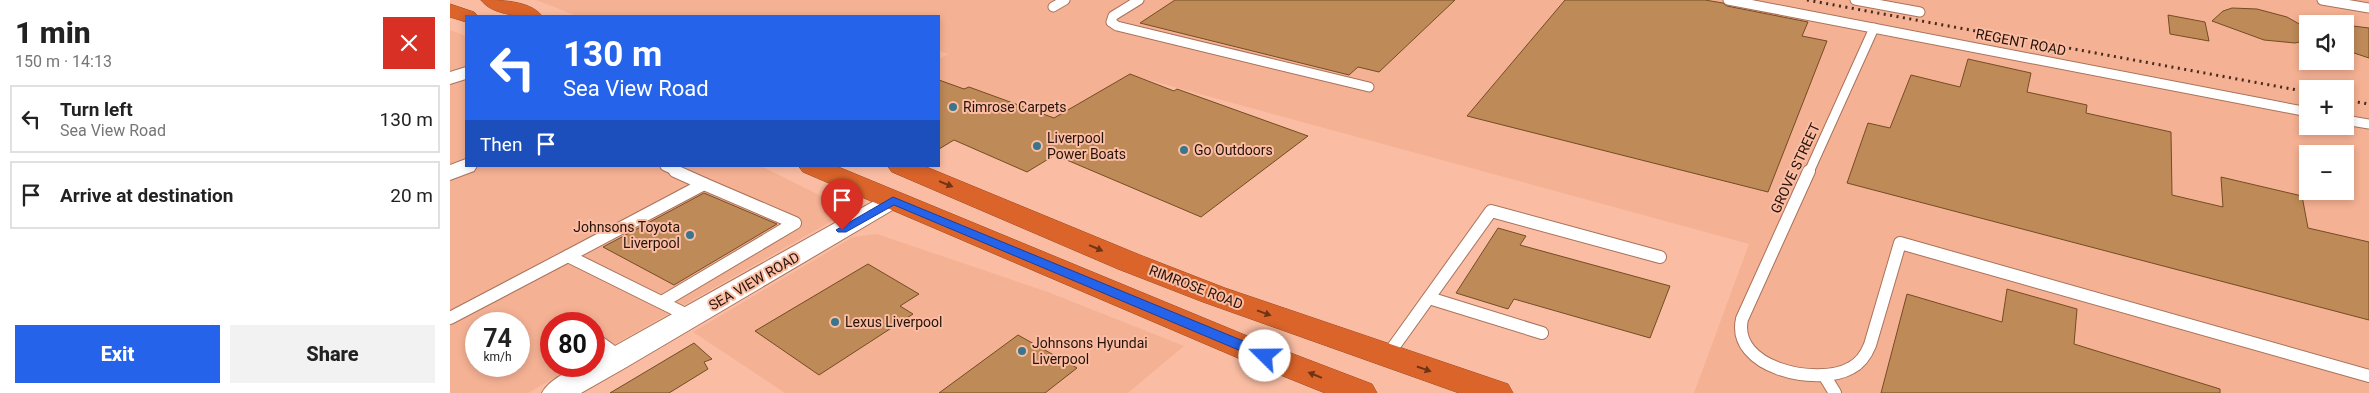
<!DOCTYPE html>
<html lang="en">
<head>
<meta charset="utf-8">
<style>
  body { margin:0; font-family:Roboto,sans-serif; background:#f2f2f2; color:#222; height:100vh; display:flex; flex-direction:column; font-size:19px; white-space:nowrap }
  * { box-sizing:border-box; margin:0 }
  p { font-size:16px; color:#767676 }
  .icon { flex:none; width:28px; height:28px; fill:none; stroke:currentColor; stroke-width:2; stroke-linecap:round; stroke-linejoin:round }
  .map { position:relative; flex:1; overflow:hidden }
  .side { display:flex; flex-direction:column; background:#fff; width:450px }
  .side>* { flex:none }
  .banner { position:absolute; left:15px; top:15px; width:475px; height:152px; border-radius:0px; box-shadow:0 2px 8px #0003; background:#2563eb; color:#fff; overflow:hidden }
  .tools { position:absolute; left:1849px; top:15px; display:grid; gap:10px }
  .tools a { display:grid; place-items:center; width:55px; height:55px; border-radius:0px; background:#fff; box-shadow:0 2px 8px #0003; font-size:25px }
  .speed { position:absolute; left:15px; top:312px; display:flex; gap:10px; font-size:25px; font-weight:700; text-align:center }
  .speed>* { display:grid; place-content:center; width:65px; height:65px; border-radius:50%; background:#fff; box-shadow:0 2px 8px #0003; line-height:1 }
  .speed small { font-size:12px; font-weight:400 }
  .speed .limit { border:8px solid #d22; background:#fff; color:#111 }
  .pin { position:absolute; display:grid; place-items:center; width:42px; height:42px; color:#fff; margin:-51px -21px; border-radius:50% 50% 50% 0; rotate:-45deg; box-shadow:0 0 5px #0007 }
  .pin .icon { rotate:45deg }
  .me { position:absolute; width:55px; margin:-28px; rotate:292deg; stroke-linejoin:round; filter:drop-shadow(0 0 4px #0008) }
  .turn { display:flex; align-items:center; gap:18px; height:105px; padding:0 15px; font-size:22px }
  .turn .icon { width:65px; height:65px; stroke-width:2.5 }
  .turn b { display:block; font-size:35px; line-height:42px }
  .then { display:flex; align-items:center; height:48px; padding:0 15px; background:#0003; gap:10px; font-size:19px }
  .round { display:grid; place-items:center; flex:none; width:52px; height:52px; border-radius:0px; background:#f2f2f2 }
  .summary { display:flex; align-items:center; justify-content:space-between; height:85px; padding:0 15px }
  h1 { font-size:30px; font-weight:800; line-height:38px }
  .primary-button { display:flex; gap:10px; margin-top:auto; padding:10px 15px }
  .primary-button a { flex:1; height:58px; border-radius:0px; background:#2563eb; color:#fff; font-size:20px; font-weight:800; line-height:58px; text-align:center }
  .primary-button a+a { background:#f2f2f2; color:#222 }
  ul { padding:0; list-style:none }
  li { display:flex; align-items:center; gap:15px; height:68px; margin:0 10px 8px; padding:0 5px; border:2px solid #e0e0e0; border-radius:0px }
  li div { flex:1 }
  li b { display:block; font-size:19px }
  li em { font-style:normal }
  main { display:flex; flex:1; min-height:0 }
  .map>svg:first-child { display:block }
  .built { fill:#f5b194; fill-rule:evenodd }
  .building { fill:#be8a58; stroke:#754c23 }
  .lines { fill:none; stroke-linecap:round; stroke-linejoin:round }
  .lane-far1-casing { stroke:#a9725a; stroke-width:11 }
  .lane-casing { stroke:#a9725a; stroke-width:14 }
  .street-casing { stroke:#a9725a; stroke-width:2 }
  .highway-casing { stroke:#9b471e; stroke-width:1 }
  .lane-far1 { stroke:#fff; stroke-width:9 }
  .lane { stroke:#fff; stroke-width:12 }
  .street { fill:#fff; fill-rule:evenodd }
  .highway { fill:#da642a; fill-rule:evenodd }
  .rail { stroke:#452a1e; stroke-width:3; stroke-dasharray:2 4.5; stroke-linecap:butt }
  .oneway { fill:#6f3316 }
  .route { fill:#2563eb; stroke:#184099 }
  .poi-dot { fill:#39768c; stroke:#fabda3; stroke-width:2 }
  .labels { text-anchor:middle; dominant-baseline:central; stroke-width:4; stroke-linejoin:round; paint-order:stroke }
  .street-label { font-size:14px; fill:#271208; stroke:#fabda3 }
  .poi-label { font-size:14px; fill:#271208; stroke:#fabda3; text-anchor:start }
</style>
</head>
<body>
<main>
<section class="side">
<div class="summary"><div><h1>1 min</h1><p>150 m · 14:13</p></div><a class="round" style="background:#d93025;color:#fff"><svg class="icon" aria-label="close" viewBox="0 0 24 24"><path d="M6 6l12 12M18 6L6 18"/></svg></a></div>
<ul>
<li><svg class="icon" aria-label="left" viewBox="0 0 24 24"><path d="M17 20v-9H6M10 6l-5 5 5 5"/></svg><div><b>Turn left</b><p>Sea View Road</p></div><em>130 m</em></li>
<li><svg class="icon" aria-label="arrive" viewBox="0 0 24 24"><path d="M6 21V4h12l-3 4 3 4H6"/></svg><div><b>Arrive at destination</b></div><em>20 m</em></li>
</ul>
<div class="primary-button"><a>Exit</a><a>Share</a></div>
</section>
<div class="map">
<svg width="1919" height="393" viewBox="0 0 1919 393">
  <rect width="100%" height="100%" fill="#fabda3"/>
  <!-- built -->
  <g class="built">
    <path d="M 86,0 L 1919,0 L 1919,393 L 1244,393 L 1299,244 L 684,76 L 597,122 L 489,81 L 489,59 L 498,54 L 489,51 L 489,16 L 127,16 ZM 1858,24 L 1895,24 L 1895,61 L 1858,61 ZM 1858,89 L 1895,89 L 1895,126 L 1858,126 ZM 1858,154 L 1895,154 L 1895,191 L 1858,191 Z"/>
    <path d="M 0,30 L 16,36 L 16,166 L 311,166 L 391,206 L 389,217 L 144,356 L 144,324 L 101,324 L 101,366 L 125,366 L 78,393 L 0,393 ZM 26,324 L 69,324 L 69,366 L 26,366 Z"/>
    <polygon points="427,234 598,292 734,346 678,393 335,393 243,332 403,237"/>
  </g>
  <!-- building -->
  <g class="building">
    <polygon points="725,0 1005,0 929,72 908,67 899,75 690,23"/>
    <polygon points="1115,0 1255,0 1273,3 1277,6 1358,22 1352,36 1377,41 1318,192 1017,116"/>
    <polygon points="1782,8 1807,9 1837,17 1858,29 1858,40 1845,43 1814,40 1762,21 1773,11"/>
    <polygon points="1718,15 1755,22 1759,41 1720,34"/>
    <polygon points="1895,25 1919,28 1919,58 1895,50"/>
    <polygon points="1518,59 1581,73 1577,92 1637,105 1636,113 1721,132 1722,195 1773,207 1771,177 1852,196 1858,228 1919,242 1919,320 1397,183 1418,123 1440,128 1461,75 1510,87"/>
    <polygon points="680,74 724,91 727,89 858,136 751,217 605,155 577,172 504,140 489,149 489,80 514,89 519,87 604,118"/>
    <polygon points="254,193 327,224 224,285 153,247"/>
    <polygon points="1048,228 1076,236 1070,245 1220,286 1200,338 1064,299 1058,309 1006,293"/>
    <polygon points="418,264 469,294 450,306 463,314 369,375 305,331"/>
    <polygon points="1557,289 1627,309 1624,344 1770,389 1770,393 1431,393 1457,294 1552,322"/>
    <polygon points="568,335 627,368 595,393 489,393"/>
    <polygon points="244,343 262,359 254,362 258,369 219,393 160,393"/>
  </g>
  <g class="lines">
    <defs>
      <g id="lane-far1">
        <polyline points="689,0 663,16 661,22 667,26 919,87"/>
        <polyline points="1278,0 1858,112"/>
        <polyline points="1405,0 1470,12"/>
        <polyline points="1872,0 1919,8"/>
        <polyline points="603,7 615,0"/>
        <polyline points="1895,120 1919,124"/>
        <polyline points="215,166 228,172"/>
        <polyline points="1359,172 1424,28"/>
      </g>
      <g id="lane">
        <polyline points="225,171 254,184 118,256 241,317"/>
        <path d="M 1359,171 L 1292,319 C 1281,368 1367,387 1401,368 C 1411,363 1416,355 1420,345 L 1450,243 L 1919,376"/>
        <polyline points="979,298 1092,333"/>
        <polyline points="212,302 345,223 254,184"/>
        <polyline points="0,318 118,256"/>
        <polyline points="937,356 1041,211 1210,257"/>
        <polyline points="1374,375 1385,393"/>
      </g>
      <g id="street">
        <polygon points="16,67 16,79 0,84 0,72"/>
        <polygon points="16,159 16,166 27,166 24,171 0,180 0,165"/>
        <path d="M 443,193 L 451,195 L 455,200 L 451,205 L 175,368 L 131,393 L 92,393 C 101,377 126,366 144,366 L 144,335 L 154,338 L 165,346 L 435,195 Z"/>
      </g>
      <g id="highway">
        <path d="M 31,0 C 48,0 80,0 92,16 C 74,17 42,16 31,0 Z"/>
        <polygon points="0,4 24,12 28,16 16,16 16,22 0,17"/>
        <polygon points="349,166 386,166 812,342 922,384 927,393 875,393 788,358 353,172"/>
        <polygon points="438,166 474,166 690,255 775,288 1058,384 1063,393 1009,393 753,302 668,269 442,172"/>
      </g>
    </defs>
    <!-- lane-far1 casing -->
    <use href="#lane-far1" class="lane-far1-casing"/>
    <!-- lane casing -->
    <use href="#lane" class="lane-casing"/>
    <!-- street casing -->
    <use href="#street" class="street-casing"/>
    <!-- highway casing -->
    <use href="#highway" class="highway-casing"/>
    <!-- lane-far1 -->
    <use href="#lane-far1" class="lane-far1"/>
    <!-- lane -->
    <use href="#lane" class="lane"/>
    <!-- street -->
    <use href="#street" class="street"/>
    <!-- highway -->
    <use href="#highway" class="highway"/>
    <!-- rail -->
    <g class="rail">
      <polyline points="1357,0 1858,92"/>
      <polyline points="1895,100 1919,104"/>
    </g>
  </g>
  <!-- one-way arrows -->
  <defs><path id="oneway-solid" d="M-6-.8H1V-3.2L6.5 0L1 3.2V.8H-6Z" transform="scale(1.25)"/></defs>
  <g class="oneway">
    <use href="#oneway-solid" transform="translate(496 184) rotate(22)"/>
    <use href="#oneway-solid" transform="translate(646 248) rotate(23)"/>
    <use href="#oneway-solid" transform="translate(814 313) rotate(20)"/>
    <use href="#oneway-solid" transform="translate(974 369) rotate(19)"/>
    <use href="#oneway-solid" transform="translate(865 375) rotate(-158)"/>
  </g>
  <!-- route -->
  <polygon class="route" points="443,197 820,352 822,356 820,359 810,359 444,205 396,232 388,232 386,230"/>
  <!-- markers -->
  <g class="poi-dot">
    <circle cx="503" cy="107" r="5"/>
    <circle cx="587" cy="146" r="5"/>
    <circle cx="734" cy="150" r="5"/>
    <circle cx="240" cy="235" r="5"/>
    <circle cx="385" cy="322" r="5"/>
    <circle cx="572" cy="351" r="5"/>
  </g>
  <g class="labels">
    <!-- street labels -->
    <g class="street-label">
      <text transform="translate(1571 42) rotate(11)">REGENT ROAD</text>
      <text transform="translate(1345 168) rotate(-65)">GROVE STREET</text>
      <text transform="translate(304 281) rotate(-30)">SEA VIEW ROAD</text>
      <text transform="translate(746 287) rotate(21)">RIMROSE ROAD</text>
    </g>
    <!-- poi labels -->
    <g class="poi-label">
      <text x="513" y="107">Rimrose Carpets</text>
      <text x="597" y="138">Liverpool<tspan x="597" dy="16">Power Boats</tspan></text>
      <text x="744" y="150">Go Outdoors</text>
      <text x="230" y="227" text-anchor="end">Johnsons Toyota<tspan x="230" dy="16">Liverpool</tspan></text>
      <text x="395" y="322">Lexus Liverpool</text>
      <text x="582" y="343">Johnsons Hyundai<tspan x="582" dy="16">Liverpool</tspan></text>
    </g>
  </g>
</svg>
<div class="tools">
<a><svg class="icon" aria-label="sound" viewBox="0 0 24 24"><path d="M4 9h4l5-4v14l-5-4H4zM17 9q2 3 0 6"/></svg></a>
<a>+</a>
<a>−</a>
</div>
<div class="speed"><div>74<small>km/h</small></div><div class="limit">80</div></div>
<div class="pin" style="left:392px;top:230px;background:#d93025"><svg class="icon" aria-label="arrive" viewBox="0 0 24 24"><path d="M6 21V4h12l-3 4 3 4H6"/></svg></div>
<svg class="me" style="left:815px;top:356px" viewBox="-20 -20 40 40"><circle r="19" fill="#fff"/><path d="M0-13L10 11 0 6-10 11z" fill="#2563eb"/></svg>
<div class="banner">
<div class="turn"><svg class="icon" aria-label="left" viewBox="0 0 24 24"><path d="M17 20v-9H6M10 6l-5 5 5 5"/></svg><div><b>130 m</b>Sea View Road</div></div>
<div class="then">Then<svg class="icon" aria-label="arrive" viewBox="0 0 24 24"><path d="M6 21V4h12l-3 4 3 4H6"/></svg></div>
</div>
</div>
</main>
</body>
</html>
